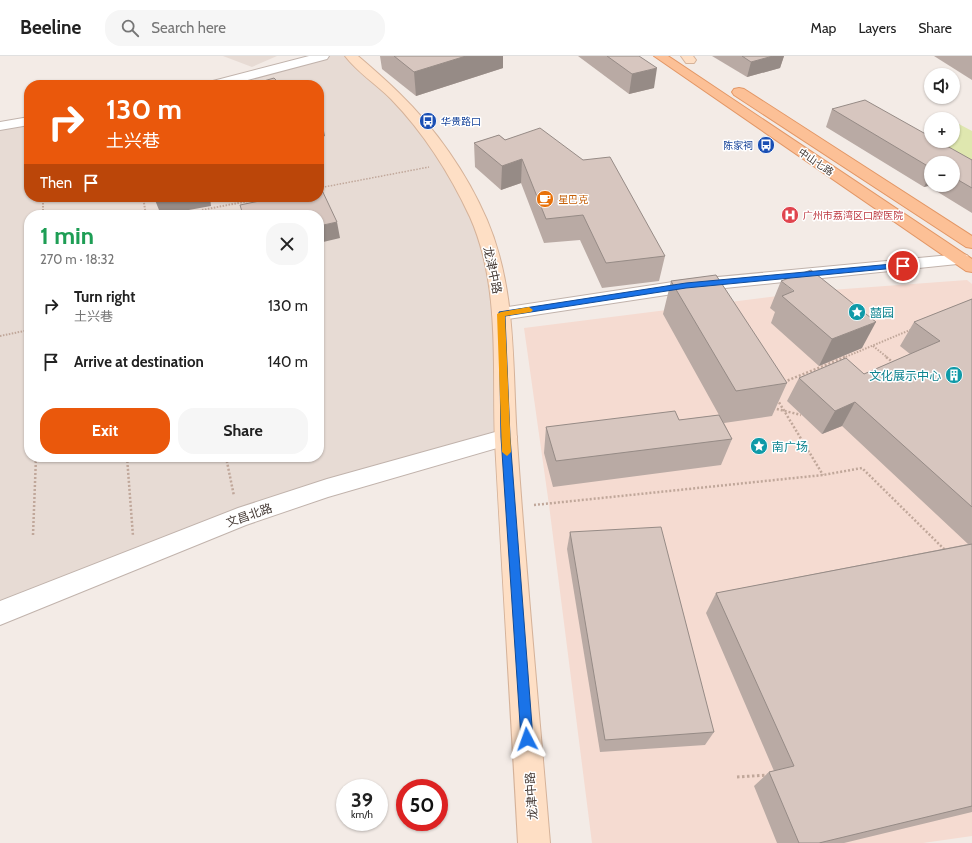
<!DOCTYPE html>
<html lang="en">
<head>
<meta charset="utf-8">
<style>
  body { margin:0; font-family:Cabin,"Noto Sans SC",sans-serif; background:#f6f6f6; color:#222; height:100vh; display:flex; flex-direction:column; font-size:15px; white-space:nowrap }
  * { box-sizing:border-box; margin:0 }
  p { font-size:13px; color:#767676 }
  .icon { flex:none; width:22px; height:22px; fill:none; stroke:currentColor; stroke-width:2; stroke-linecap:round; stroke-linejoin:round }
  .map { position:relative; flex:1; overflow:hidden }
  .panel { position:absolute; left:24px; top:154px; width:300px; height:252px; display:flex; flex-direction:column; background:#fff; border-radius:16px; box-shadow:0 1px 3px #0004 }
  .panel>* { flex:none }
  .banner { position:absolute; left:24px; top:24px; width:300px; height:122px; border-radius:16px; box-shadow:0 1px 3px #0004; background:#ea580c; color:#fff; overflow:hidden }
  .fabs { position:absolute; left:924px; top:12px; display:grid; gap:8px }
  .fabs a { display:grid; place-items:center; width:36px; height:36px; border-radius:50%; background:#fff; box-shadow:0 1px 3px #0004; font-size:20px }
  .speed { position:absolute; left:336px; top:723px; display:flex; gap:8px; font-size:20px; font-weight:700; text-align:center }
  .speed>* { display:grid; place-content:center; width:52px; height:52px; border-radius:50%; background:#fff; box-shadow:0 1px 3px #0004; line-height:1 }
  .speed small { font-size:10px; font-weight:400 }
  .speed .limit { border:6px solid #d22; background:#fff; color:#111 }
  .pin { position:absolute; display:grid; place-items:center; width:34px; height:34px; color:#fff; margin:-17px; border:2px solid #fff; border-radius:50%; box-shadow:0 1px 4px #0007 }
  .me { position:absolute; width:44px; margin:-22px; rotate:356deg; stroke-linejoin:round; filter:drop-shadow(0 0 3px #0008) }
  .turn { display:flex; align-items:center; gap:14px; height:84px; padding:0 16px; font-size:18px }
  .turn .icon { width:52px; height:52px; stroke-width:2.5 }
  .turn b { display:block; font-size:28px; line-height:34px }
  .then { display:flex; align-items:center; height:38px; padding:0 16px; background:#0003; gap:8px; font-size:15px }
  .round { display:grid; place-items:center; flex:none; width:42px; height:42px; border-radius:16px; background:#f6f6f6 }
  .head { display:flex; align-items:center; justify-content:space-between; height:68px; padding:0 16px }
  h1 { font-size:24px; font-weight:700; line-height:30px; color:#1e9e55 }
  .cta { display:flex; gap:8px; margin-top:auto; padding:8px 16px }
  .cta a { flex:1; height:46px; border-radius:16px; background:#ea580c; color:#fff; font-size:16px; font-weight:700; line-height:46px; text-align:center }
  .cta a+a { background:#f6f6f6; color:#222 }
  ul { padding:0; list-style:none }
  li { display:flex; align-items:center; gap:12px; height:56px; padding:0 16px }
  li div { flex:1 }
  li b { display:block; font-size:15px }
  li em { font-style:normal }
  header { display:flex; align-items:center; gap:24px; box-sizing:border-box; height:56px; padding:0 20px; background:#fff; border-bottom:1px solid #e0e0e0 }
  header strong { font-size:19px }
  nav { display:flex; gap:22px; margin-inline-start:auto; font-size:14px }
  .search { width:280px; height:36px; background:#f6f6f6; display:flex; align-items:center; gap:10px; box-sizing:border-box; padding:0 14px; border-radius:16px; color:#767676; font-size:15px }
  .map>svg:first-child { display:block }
  .residential { fill:#e7dbd4; fill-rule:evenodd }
  .commercial { fill:#f5dbd1 }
  .green { fill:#dfe7af }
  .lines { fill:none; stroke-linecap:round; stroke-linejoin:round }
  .minor-casing { stroke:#c1b3ac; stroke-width:2 }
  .tertiary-casing { stroke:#c1b3ac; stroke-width:2 }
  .secondary-casing { stroke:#d5b299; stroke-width:2 }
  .primary-casing { stroke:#e29665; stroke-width:2 }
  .path-far3 { stroke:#c0a79a; stroke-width:1.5; stroke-dasharray:1.5 1.5; stroke-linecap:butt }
  .path-far2 { stroke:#c0a79a; stroke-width:2; stroke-dasharray:1.5 1.5; stroke-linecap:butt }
  .path-far1 { stroke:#c0a79a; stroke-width:2.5; stroke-dasharray:2 2; stroke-linecap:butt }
  .path { stroke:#c0a79a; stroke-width:3; stroke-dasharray:2.5 2.5; stroke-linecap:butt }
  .minor { fill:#fff; fill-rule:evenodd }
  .tertiary { fill:#fff; fill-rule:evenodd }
  .secondary { fill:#fedfc5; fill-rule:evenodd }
  .primary { fill:#fcc096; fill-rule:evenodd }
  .path-bridge { stroke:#c0a79a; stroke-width:2.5; stroke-dasharray:2 2; stroke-linecap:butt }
  .wall { fill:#b9aaa4; fill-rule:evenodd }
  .shaded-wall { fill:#968b86 }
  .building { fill:#d7c6bf; stroke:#968b86 }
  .route { fill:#1a73e8; stroke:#114b97 }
  .slow { fill:#f59e0b }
  .labels { text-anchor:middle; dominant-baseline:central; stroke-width:3; stroke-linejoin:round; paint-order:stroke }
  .far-transit-label { font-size:10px; fill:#164399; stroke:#fff; text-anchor:start }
  .far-street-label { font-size:10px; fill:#453a35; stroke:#fff }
  .far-food-label { font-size:10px; fill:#c56008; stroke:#fff; text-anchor:start }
  .far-health-label { font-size:10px; fill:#be3a42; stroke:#fff; text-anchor:start }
  .street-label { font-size:12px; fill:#453a35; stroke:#fff }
  .culture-label { font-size:12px; fill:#0d838f; stroke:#fff; text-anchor:start }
</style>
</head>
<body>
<header>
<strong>Beeline</strong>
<div class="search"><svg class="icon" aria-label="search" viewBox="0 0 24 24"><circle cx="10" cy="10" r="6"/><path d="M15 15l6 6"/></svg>Search here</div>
<nav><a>Map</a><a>Layers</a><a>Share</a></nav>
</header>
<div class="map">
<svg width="972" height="787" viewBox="0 0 972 787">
  <rect width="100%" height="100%" fill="#f3ebe6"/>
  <!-- residential -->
  <g class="residential">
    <polygon points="223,0 277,0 252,11"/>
    <path d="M 327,0 L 348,0 L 371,21 L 430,84 L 475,165 L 488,218 L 495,267 L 499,337 L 495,377 L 0,550 L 0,70 L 29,65 L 29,141 L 319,141 L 319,29 L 219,29 ZM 29,159 L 319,159 L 319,401 L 29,401 Z"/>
  </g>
  <!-- commercial -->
  <polygon class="commercial" points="967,224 972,228 972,780 923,787 592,787 549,449 524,272 817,235"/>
  <!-- green -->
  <polygon class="green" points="957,67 972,75 972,107 934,85 953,85 953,68"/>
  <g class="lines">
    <defs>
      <polygon id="minor" points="961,198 967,199 970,203 967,207 686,236 501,264 494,262 492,258 494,254 501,252 686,224"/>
      <g id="tertiary">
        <polygon points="309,0 329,0 327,3 229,29 208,29 209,26"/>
        <polygon points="29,61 29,69 0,74 0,66"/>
        <polygon points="506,373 514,375 517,381 514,387 328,441 246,469 0,569 0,545 238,452 327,423"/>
      </g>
      <g id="secondary">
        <path d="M 345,0 L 358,0 C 372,12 386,24 399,37 C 435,72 467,117 487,164 C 517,234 512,310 517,384 C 526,518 539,653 550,787 L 518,787 C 511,653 502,519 495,385 C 492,311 501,231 470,161 C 450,118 424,77 391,43 C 376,28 357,16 345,0 Z"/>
        <polygon points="681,0 693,0 696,4 694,7 686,7"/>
      </g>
      <g id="primary">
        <polygon points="654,0 668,0 972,203 972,216 966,215"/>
        <polygon points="739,32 744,33 972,180 972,192 966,191 734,39 732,36 734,33"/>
      </g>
    </defs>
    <!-- minor casing -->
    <use href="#minor" class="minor-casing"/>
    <!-- tertiary casing -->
    <use href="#tertiary" class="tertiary-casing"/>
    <!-- secondary casing -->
    <use href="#secondary" class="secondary-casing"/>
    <!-- primary casing -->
    <use href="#primary" class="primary-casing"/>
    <!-- path-far3 -->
    <polyline class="path-far3" points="319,132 429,111"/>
    <!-- path-far2 -->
    <g class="path-far2">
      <polyline points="43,141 43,159"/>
      <polyline points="143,141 146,159"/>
      <polyline points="202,154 269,141"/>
      <polyline points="0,280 29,274"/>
      <polyline points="873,290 888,302"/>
      <polyline points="843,302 910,274"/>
    </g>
    <!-- path-far1 -->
    <g class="path-far1">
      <polyline points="886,301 894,307"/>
      <polyline points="784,326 845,301"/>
      <polyline points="777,343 823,419"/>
      <polyline points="127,401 133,480"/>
      <polyline points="226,401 234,440"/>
      <polyline points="534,449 823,419 862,412 946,495"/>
      <polyline points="33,479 36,401"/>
    </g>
    <!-- path -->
    <polyline class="path" points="737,721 768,719"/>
    <!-- minor -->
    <use href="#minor" class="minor"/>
    <!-- tertiary -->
    <use href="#tertiary" class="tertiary"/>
    <!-- secondary -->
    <use href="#secondary" class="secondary"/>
    <!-- primary -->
    <use href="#primary" class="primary"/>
    <!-- path-bridge -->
    <polyline class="path-bridge" points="773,352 801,359"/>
  </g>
  <!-- wall -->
  <g class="wall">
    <polygon points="380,0 503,0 503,12 416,40 382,13"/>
    <polygon points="578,0 639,0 654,32 629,38"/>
    <polygon points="712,0 784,0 780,12 747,21"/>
    <polygon points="934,0 972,0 972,24"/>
    <path d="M 832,53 L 972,104 L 972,157 L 928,130 L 924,131 L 826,71 ZM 931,107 L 953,107 L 953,129 L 931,129 Z"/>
    <polygon points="499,79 665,200 659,225 602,232 580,184 544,187 521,127 501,134 475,111 474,87"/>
    <polygon points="671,225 787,327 772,360 724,367 732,383 721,409 553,431 544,397 546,371 679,364 719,359 663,258"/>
    <polygon points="781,225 862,292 819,310 771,267 775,256 770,252"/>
    <polygon points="972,243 972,756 844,787 777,787 754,730 769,716 774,715 706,557 716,537 968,488 842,370 822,378 787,345 799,322 864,318 910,298 900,290 914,266"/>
    <polygon points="570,476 714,676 705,689 600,696 567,493"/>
  </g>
  <!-- shaded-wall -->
  <g class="shaded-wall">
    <polygon points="466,0 503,0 503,12 416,40 414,16"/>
    <polygon points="773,0 784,0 780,12 747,21 751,6"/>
    <polygon points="657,12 654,32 629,38 632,18"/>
    <polygon points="322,65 325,80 319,82 319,66"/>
    <polygon points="522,103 521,127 501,134 502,110"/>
    <polygon points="931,117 931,124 928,130 924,131"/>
    <polygon points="170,141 210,141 211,150 161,159 155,144"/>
    <polygon points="337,166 340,182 319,187 319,170"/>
    <polygon points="876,266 862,292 819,310 832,283"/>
    <polygon points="855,346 842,370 822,378 835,355"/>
  </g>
  <!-- building -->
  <g class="building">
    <polygon points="394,0 466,0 414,16"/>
    <polygon points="607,0 639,0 657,12 632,18"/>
    <polygon points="742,0 773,0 751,6"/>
    <polygon points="274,22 281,29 250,29"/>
    <polygon points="865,44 931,81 931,85 938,85 972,104 972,132 953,121 953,107 931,107 931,112 832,53"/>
    <polygon points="319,62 322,65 319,66"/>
    <polygon points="540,72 583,104 610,101 665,200 606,207 583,159 546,163 522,103 502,110 474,87 499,79 505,84"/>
    <polygon points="321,132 337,166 319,170 319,159 243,159 240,149 279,141 319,141 319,133"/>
    <polygon points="155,141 170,141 155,144"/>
    <polygon points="811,214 876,266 832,283 782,240 794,235 781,225"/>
    <polygon points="716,219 787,327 736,335 671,225"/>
    <polygon points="972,243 972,451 855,346 835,355 799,322 846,302 864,318 940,285 914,266"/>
    <polygon points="675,355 679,364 719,359 732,383 556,405 546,371"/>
    <polygon points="661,471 714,676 605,684 570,476"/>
    <polygon points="972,488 972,750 819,787 799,787 769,716 794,710 716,537"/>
  </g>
  <!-- route -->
  <polygon class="route" points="903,207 907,210 906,211 686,232 505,260 510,381 533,683 531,687 527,689 523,687 521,683 501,381 499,256 686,227"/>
  <!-- slow -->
  <polygon class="slow" points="529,251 533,254 531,256 505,260 511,396 507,400 502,396 497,258 501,256"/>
  <!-- icons -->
  <defs>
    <symbol id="bus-disc" viewBox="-11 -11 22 22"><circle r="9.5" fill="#1a4fb4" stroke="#fff"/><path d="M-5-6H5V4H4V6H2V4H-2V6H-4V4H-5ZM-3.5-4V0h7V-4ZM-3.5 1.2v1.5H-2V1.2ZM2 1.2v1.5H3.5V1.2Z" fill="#fff"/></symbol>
    <symbol id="cafe-disc" viewBox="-11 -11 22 22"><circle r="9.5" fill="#e8710a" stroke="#fff"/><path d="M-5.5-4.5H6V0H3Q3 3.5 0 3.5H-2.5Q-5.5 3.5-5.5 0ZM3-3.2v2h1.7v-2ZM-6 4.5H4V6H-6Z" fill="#fff"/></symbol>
    <symbol id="hospital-disc" viewBox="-11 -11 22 22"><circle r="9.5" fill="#e0444e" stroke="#fff"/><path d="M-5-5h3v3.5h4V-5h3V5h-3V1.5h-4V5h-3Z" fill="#fff"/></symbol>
    <symbol id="sight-disc" viewBox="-11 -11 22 22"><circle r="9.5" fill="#0f9aa8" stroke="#fff"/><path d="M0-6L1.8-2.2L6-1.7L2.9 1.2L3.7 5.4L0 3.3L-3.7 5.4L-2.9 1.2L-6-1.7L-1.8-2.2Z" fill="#fff"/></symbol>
    <symbol id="building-disc" viewBox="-11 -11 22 22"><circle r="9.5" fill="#0f9aa8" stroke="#fff"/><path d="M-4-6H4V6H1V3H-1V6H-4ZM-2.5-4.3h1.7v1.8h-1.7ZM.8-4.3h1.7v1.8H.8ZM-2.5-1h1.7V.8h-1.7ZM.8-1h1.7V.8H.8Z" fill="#fff"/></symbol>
  </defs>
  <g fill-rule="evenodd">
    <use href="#bus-disc" x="418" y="55" width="20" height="20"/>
    <use href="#bus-disc" x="756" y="79" width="20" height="20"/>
    <use href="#cafe-disc" x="535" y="133" width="20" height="20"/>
    <use href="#hospital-disc" x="780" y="149" width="20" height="20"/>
    <use href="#sight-disc" x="847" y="246" width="20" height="20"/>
    <use href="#building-disc" x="944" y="309" width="20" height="20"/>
    <use href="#sight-disc" x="749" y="380" width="20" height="20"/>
  </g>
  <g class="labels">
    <!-- far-transit labels -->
    <g class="far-transit-label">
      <text x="441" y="65">华贵路口</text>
      <text x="753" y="89" text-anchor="end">陈家祠</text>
    </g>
    <!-- far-street labels -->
    <g class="far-street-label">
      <text transform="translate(816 106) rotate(34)">中山七路</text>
    </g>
    <!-- far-food labels -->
    <g class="far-food-label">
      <text x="558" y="143">星巴克</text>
    </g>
    <!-- far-health labels -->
    <g class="far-health-label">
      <text x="803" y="159">广州市荔湾区口腔医院</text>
    </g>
    <!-- street labels -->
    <g class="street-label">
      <text transform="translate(493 214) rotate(78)">龙津中路</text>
      <text transform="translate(249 459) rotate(-19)">文昌北路</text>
      <text transform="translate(531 740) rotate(-94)">龙津中路</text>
    </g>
    <!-- culture labels -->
    <g class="culture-label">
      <text x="870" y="256">囍园</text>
      <text x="941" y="319" text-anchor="end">文化展示中心</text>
      <text x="772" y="390">南广场</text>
    </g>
  </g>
</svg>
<div class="fabs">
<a><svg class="icon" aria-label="sound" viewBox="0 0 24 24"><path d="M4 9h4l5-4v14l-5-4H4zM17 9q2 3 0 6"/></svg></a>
<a>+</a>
<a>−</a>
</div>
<div class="speed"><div>39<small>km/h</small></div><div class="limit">50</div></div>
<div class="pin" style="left:903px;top:210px;background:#d93025"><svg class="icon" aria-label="arrive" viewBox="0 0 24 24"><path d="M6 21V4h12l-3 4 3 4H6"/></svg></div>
<svg class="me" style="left:527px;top:683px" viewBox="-20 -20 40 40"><path d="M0-17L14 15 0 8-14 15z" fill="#1a73e8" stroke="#fff" stroke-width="4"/></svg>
<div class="banner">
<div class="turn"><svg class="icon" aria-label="right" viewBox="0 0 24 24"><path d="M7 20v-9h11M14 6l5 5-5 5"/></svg><div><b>130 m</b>土兴巷</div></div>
<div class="then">Then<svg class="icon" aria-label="arrive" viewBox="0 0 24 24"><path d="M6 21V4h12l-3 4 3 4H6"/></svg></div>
</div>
<section class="panel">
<div class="head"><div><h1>1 min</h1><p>270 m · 18:32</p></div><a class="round"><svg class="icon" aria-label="close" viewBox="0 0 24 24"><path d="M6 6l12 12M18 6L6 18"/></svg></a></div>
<ul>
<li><svg class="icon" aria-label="right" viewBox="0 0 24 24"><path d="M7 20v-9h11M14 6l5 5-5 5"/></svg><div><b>Turn right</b><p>土兴巷</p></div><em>130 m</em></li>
<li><svg class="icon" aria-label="arrive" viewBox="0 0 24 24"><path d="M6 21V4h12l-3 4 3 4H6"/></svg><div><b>Arrive at destination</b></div><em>140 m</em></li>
</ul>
<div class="cta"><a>Exit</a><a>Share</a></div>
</section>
</div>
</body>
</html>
